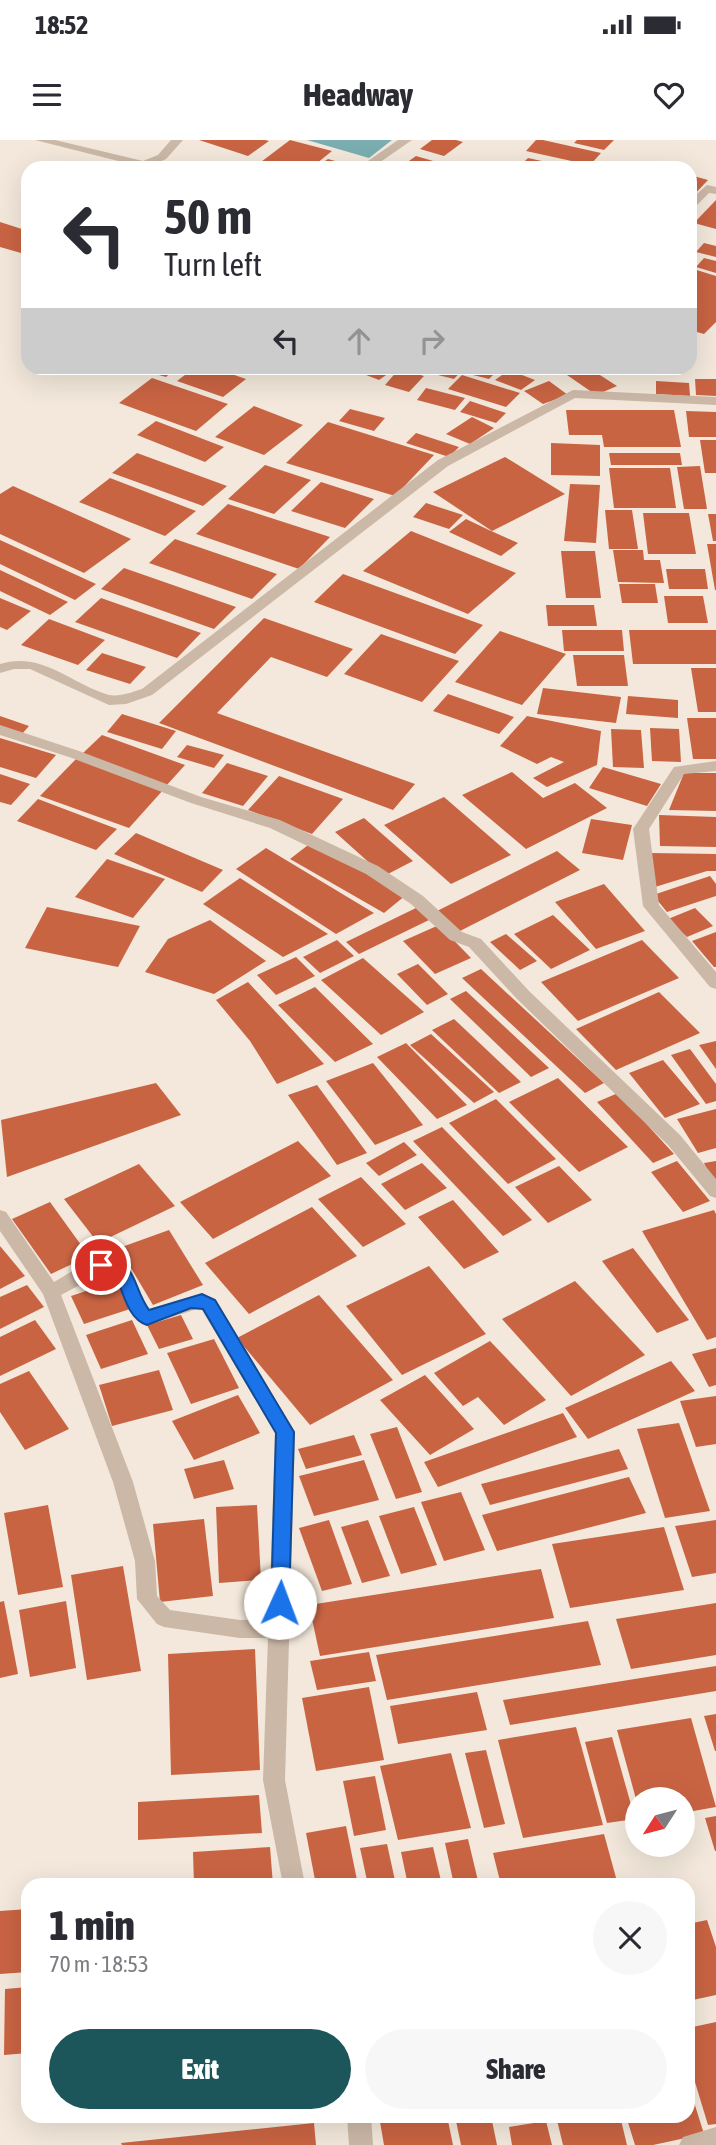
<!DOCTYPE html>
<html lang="en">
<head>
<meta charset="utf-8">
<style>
  body { margin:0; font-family:"Asap Condensed",sans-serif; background:#f7f7f7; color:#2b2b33; height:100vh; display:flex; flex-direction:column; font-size:26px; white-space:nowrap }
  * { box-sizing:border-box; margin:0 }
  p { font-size:23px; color:#7c7c81 }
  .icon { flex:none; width:38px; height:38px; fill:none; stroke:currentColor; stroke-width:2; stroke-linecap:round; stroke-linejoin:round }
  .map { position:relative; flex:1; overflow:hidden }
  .details { position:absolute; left:21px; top:1738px; width:674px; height:245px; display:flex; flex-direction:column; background:#fff; border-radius:21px; box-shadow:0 7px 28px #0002 }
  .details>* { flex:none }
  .guide { position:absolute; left:21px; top:21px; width:676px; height:214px; border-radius:21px; box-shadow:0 7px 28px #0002; background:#fff; color:#2b2b33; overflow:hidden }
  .needle { width:46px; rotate:234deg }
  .controls { position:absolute; left:625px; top:1647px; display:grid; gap:14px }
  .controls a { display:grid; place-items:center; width:70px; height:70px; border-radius:50%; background:#fff; box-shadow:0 7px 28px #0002; font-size:35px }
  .pin { position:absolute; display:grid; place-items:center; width:60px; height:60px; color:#fff; margin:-30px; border:4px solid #fff; border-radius:50%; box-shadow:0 2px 7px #0007 }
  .me { position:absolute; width:77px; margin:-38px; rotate:2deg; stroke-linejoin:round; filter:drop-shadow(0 0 5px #0008) }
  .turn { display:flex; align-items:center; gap:24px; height:147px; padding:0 28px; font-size:32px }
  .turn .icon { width:91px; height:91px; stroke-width:2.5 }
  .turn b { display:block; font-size:49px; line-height:60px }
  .lanes { display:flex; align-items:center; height:66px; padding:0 28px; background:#0003; justify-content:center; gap:35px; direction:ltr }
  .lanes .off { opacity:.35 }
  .round { display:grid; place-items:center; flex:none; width:74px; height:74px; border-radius:37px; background:#f7f7f7 }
  .summary { display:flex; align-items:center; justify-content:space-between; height:119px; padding:0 28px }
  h1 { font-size:42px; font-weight:800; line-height:52px }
  .primary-button { display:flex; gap:14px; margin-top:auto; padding:14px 28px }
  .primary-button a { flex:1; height:80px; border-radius:42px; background:#1c565a; color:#fff; font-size:28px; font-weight:800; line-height:80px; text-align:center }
  .primary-button a+a { background:#f7f7f7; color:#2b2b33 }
  .status { display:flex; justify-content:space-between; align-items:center; height:49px; padding:0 35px; background:#fff; direction:ltr }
  .status svg { height:19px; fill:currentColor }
  header { display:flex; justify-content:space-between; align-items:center; height:91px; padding:0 28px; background:#fff; font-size:32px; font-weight:800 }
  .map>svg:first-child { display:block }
  .water { fill:#7aaeb0 }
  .building { fill:#c96443 }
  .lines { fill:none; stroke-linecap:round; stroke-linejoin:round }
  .street { fill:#cbb8a7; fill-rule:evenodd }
  .route { fill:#1a73e8; stroke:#114b97; stroke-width:2 }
</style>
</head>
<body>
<div class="status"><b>18:52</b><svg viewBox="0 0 49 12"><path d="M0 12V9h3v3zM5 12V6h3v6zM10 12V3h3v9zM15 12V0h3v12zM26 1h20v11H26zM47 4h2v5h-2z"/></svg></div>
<header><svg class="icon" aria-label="menu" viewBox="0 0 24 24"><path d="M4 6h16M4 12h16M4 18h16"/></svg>Headway<svg class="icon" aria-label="heart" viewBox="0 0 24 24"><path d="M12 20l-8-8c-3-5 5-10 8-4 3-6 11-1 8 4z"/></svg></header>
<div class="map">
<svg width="716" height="2005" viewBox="0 0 716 2005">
  <rect width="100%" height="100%" fill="#f3e8db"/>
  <!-- water -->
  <polygon class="water" points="307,0 392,0 369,18"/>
  <!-- building -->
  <g class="building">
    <polygon points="199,0 265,0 269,1 248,16"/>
    <polygon points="290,0 332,11 311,28 253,28"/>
    <polygon points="432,0 456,0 463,2 444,16 420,9"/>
    <polygon points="536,0 543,0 601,13 590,25 526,11"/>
    <polygon points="577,0 614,0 604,10 574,3"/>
    <polygon points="416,16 440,23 434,28 399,28"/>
    <polygon points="528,18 569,27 569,28 520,26"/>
    <polygon points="328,19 353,26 315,28"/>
    <polygon points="690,35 708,40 690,59"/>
    <polygon points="716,60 716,89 694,83"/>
    <polygon points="0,82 28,91 28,115 0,107"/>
    <polygon points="704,103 716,106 716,117 696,112"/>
    <polygon points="704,118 716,121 716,133 696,127"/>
    <polygon points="690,128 716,136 716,182 704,194 690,190"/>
    <polygon points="134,228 176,228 166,237"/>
    <polygon points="194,228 214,228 246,239 223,257 177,241"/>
    <polygon points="348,228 384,228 392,231 379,240"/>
    <polygon points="430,228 464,228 454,239 426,232"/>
    <polygon points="470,228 500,228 489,239 465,233"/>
    <polygon points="586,228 589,228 617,246 596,255 567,235"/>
    <polygon points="399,229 424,236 409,252 385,245"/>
    <polygon points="509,230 535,240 521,250 495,240"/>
    <polygon points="462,235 520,253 506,267 448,249"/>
    <polygon points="152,238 228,264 196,291 119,263"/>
    <polygon points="695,239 716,239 716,256 696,255"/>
    <polygon points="549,241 568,255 543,264 524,251"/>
    <polygon points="656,241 689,243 690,256 656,254"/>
    <polygon points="426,248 465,258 455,270 417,260"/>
    <polygon points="470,261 506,273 496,283 460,272"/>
    <polygon points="254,266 303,285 264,315 215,297"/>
    <polygon points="350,269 385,278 374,291 339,281"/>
    <polygon points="566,270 674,270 681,307 604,307 602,295 569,295"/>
    <polygon points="686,271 716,272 716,297 689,297"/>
    <polygon points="472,277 494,288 470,304 446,294"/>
    <polygon points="156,281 224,307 205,322 137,295"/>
    <polygon points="328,282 434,315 395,356 286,323"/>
    <polygon points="416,293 459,307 449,317 406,303"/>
    <polygon points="700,300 716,300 716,333 705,333"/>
    <polygon points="551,303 600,305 600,336 551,335"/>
    <polygon points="137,313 227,346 203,366 112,333"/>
    <polygon points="609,313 680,313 682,325 611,325"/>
    <polygon points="505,317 565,354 492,391 433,352"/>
    <polygon points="265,325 311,340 274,374 228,359"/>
    <polygon points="700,326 707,369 684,369 677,327"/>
    <polygon points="609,328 670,328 676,368 614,368"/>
    <polygon points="110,338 196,371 165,396 79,362"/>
    <polygon points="321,342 374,359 345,388 291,371"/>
    <polygon points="570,344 600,345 596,403 564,401"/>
    <polygon points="13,346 131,399 84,433 0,394 0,354"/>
    <polygon points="426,363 463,375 449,389 413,377"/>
    <polygon points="228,364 330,397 299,429 196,394"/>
    <polygon points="605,370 632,370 638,409 609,409"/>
    <polygon points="643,373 689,373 696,414 648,414"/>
    <polygon points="708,374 716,374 716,401 713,401"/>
    <polygon points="466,379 489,390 518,403 501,416 449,392"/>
    <polygon points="411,391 516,433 468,474 363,431"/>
    <polygon points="175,399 277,434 252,459 149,423"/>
    <polygon points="0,400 96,444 75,460 0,424"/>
    <polygon points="707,404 716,404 716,450 715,450"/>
    <polygon points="613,410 643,410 644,420 660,420 664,443 618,442"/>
    <polygon points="561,411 595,411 601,458 566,458"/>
    <polygon points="124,428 236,467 214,489 101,449"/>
    <polygon points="666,429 705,429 708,449 669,449"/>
    <polygon points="0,430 68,462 50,475 0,451"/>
    <polygon points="343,434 483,485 455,514 314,462"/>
    <polygon points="619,444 655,444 658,463 622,463"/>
    <polygon points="664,456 703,456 708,483 668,483"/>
    <polygon points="0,458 31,471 7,490 0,487"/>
    <polygon points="101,458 201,493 177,518 75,482"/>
    <polygon points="546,465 594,465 597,486 548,486"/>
    <polygon points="264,478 353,509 327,537 271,517 217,573 415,644 393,670 159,583"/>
    <polygon points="49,479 105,500 78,525 21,505"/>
    <polygon points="562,490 622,490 624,511 564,511"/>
    <polygon points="629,490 716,490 716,524 633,524"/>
    <polygon points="500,491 566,514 522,565 455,542"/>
    <polygon points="381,494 459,521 422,562 344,534"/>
    <polygon points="102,513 146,527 130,544 86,530"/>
    <polygon points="573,515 624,515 628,546 577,546"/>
    <polygon points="691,528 716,528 716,572 698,572"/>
    <polygon points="543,548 621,557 616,583 537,574"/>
    <polygon points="448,554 514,577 499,594 433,571"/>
    <polygon points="628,556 678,560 678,578 626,574"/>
    <polygon points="122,574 176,591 162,609 107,592"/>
    <polygon points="0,576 29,586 22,594 0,587"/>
    <polygon points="527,576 601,591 597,625 547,647 533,638 564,622 551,617 537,624 500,606"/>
    <polygon points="687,578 716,578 716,619 693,619"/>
    <polygon points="650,588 679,589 681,622 652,621"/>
    <polygon points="611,589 641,590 644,628 613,627"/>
    <polygon points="102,595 185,625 166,646 82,614"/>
    <polygon points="0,598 56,615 36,638 0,627"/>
    <polygon points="187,605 224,615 214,628 177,617"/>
    <polygon points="77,618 164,649 129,688 40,656"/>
    <polygon points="227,623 268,636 243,666 202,653"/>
    <polygon points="603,627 661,644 647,666 589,648"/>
    <polygon points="512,632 543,658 575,643 607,668 526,709 462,655"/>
    <polygon points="684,633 716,633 716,671 669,670"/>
    <polygon points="0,634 30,644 11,665 0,662"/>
    <polygon points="279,636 343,659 312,694 248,670"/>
    <polygon points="444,657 511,715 451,744 384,685"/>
    <polygon points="38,659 117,689 96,710 17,681"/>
    <polygon points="659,675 716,677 716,707 660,706"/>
    <polygon points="364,678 413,721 384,736 335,692"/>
    <polygon points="591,679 632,685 623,720 582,713"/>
    <polygon points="136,693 223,730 202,752 114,714"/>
    <polygon points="312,702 406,755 384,773 290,719"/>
    <polygon points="266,708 374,773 336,794 236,729"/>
    <polygon points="557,711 580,730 458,792 435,772"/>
    <polygon points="650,713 716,714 716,731 707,731 655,747"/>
    <polygon points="107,719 165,739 133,778 75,757"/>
    <polygon points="710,736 716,744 716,756 667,772 653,755"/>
    <polygon points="240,738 328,794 283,817 203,764"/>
    <polygon points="604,744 645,791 596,809 555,762"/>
    <polygon points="47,767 140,786 118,827 25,808"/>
    <polygon points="416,768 429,780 359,814 346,802"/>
    <polygon points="695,768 713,786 687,797 668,779"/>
    <polygon points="553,775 590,810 551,829 514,794"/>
    <polygon points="210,780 266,821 214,854 145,832 168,799"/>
    <polygon points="439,785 471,818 435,834 403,801"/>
    <polygon points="716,792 716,827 714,827 692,801"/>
    <polygon points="506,794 537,821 520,830 490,802"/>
    <polygon points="337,800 354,816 320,833 303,817"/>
    <polygon points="642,800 679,838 578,881 541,842"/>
    <polygon points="296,817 315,836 276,855 257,835"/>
    <polygon points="363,818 424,872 381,895 321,840"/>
    <polygon points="418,824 448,854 427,865 397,834"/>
    <polygon points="481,829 604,943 585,953 462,838"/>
    <polygon points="248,842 324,924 277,944 250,901 216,860"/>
    <polygon points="315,847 373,904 335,922 278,865"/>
    <polygon points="466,851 549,928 531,937 450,859"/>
    <polygon points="659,852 700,893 616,930 576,889"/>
    <polygon points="454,879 521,942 499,953 432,890"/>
    <polygon points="431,894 494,952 474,963 410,905"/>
    <polygon points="716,901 716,929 699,905"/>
    <polygon points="406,903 467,965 437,979 377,917"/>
    <polygon points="690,909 716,944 716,961 706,964 671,915"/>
    <polygon points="663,920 700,964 665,978 629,933"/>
    <polygon points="373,923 423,985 375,1005 326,941"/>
    <polygon points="558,938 628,1007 579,1032 509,962"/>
    <polygon points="156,943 181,975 7,1037 1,980"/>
    <polygon points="317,945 367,1013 337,1025 288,955"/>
    <polygon points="618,953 674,1014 653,1023 597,962"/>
    <polygon points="496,959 556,1019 508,1044 449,983"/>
    <polygon points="716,969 716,1008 698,1013 677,979"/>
    <polygon points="442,987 532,1080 503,1096 413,1001"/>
    <polygon points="298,1001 331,1036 213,1099 180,1062"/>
    <polygon points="404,1002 417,1015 379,1036 366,1023"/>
    <polygon points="677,1021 710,1061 683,1072 651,1032"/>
    <polygon points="716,1021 716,1049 704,1023"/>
    <polygon points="422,1023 447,1048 405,1070 381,1044"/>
    <polygon points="139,1024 175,1066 98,1103 64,1059"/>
    <polygon points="559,1026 592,1060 548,1083 515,1047"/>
    <polygon points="361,1037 406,1084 363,1107 318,1059"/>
    <polygon points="453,1060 499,1112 464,1129 418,1077"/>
    <polygon points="50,1062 89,1116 51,1134 12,1079"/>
    <polygon points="312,1067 357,1116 249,1174 205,1123"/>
    <polygon points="714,1070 716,1074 716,1197 707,1200 642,1091"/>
    <polygon points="169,1090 203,1145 153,1165 119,1108"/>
    <polygon points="0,1106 25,1136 0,1149"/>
    <polygon points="633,1108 689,1180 657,1193 602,1121"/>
    <polygon points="429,1126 486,1194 402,1235 346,1166"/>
    <polygon points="116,1141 130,1169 84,1184 71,1156"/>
    <polygon points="575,1141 645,1215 571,1256 502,1179"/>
    <polygon points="27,1145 44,1167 0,1189 0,1157"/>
    <polygon points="319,1155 393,1240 310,1285 237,1198"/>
    <polygon points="181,1175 193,1199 159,1209 147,1185"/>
    <polygon points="35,1180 56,1209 0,1236 0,1197"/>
    <polygon points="132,1180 148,1214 101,1229 86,1195"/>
    <polygon points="214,1199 239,1248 191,1264 167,1213"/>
    <polygon points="490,1201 546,1260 504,1285 478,1257 463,1266 434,1233"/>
    <polygon points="716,1208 716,1245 709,1247 692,1214"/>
    <polygon points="671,1221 695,1251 588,1299 565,1268"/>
    <polygon points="159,1230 173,1270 112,1286 99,1245"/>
    <polygon points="29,1231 69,1289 25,1310 0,1272 0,1244"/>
    <polygon points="425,1235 474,1289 430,1315 380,1260"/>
    <polygon points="238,1255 260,1293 194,1320 172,1281"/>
    <polygon points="716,1256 716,1304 696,1307 680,1261"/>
    <polygon points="563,1273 577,1297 438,1347 424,1322"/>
    <polygon points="679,1283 710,1371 665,1378 637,1289"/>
    <polygon points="397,1287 422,1352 396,1359 370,1294"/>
    <polygon points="354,1295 362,1315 306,1329 298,1309"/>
    <polygon points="619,1309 628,1329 490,1365 481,1344"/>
    <polygon points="224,1320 234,1349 194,1359 184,1329"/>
    <polygon points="364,1320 379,1360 314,1376 299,1336"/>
    <polygon points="629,1337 646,1373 497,1411 482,1375"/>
    <polygon points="461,1352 485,1410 444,1421 421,1362"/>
    <polygon points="48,1365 63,1447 18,1455 4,1373"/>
    <polygon points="257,1365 261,1440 219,1443 216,1367"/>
    <polygon points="414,1367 437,1425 401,1434 379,1376"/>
    <polygon points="204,1379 213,1456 160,1462 153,1384"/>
    <polygon points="329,1380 352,1444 322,1451 299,1388"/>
    <polygon points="368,1380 390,1436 362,1443 341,1387"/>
    <polygon points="716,1380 716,1433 692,1437 675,1386"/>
    <polygon points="664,1387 684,1450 570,1468 552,1404"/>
    <polygon points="123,1426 141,1531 87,1540 71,1435"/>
    <polygon points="541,1429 554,1478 320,1516 309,1465"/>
    <polygon points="4,1461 18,1534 0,1538 0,1462"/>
    <polygon points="66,1461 76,1528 30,1537 19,1470"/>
    <polygon points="716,1463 716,1515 631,1529 616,1479"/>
    <polygon points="588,1481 601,1525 387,1560 376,1515"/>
    <polygon points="255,1509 260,1630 171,1635 168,1514"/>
    <polygon points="369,1512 376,1541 317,1550 310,1521"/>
    <polygon points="716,1526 716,1551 510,1585 503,1560"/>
    <polygon points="369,1547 384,1620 316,1631 302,1558"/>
    <polygon points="477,1552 487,1590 398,1604 390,1566"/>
    <polygon points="716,1574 716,1611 715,1611 704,1576"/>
    <polygon points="691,1578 716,1667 682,1673 682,1659 636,1659 617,1590"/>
    <polygon points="576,1587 603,1685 523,1698 498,1600"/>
    <polygon points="612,1597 635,1679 607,1683 585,1602"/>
    <polygon points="486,1610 505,1684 484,1688 465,1613"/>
    <polygon points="451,1613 471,1688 398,1700 380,1626"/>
    <polygon points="375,1636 386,1690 354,1696 343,1641"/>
    <polygon points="259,1655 262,1693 138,1700 138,1662"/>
    <polygon points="716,1676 716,1711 715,1711 705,1678"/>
    <polygon points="346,1686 358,1745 316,1745 306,1693"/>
    <polygon points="604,1694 618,1745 501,1745 493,1713"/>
    <polygon points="468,1699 479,1745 454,1745 445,1703"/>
    <polygon points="387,1704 396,1745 368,1745 360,1708"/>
    <polygon points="270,1707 273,1745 194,1745 193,1712"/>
    <polygon points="433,1707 442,1745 408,1745 401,1712"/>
    <polygon points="28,1769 28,1832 0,1834 0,1771"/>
    <polygon points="707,1780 716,1807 716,1855 688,1861 688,1784"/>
    <polygon points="28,1847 28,1913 4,1915 5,1849"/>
    <polygon points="716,1882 716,1984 708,1985 688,1919 688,1888"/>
    <polygon points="688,1943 704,1994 653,2005 635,2005 626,1976 688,1976"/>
    <polygon points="43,1976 120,1976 120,1978 43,1982"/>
    <polygon points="379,1976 447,1976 453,2005 384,2005"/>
    <polygon points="455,1976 491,1976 497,2005 461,2005"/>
    <polygon points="556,1976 620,1976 627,2005 563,2005"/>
    <polygon points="546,1981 552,2005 512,2005 509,1987"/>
    <polygon points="314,1983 316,2005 122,2005 121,2003"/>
  </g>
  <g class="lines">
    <!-- street -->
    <g class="street">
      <polygon points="35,0 55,0 143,21 158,15 171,0 183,0 166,19 146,28"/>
      <polygon points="398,0 412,0 376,25 368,25 368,21"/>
      <polygon points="707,45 716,47 716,54 709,53 694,68 690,69 690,60"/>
      <path d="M 573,250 L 716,257 L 716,265 L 575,258 L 448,326 L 152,555 L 126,564 L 109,565 L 30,529 L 14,529 L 0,533 L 0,524 C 42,511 71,544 109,555 C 120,557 132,552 142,549 L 438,320 Z"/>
      <polygon points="0,585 79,611 201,657 280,680 378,726 423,756 462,792 481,799 529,851 680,995 716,1039 716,1058 710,1056 668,1005 517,859 469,807 450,800 411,764 366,734 270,688 191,663 69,617 0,595"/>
      <polygon points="716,621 716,631 684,634 649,689 659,765 716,832 716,849 710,847 643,766 633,689 674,627"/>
      <path d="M 0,1070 L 6,1072 L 54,1142 C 74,1131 114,1100 131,1130 C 138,1143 141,1159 149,1170 L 202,1153 L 216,1160 L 295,1292 L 285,1640 L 305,1745 L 283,1745 L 263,1640 L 268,1498 L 240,1498 L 164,1487 L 157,1484 L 137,1459 L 135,1421 L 113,1342 L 43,1154 L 0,1091 ZM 104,1132 L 111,1132 L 116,1136 C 123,1154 127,1179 147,1185 L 200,1168 L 202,1170 L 275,1293 L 269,1480 L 240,1480 L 170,1470 L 157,1456 L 155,1421 L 133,1342 L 61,1155 Z"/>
      <polygon points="347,1976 371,1976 373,2005 349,2005"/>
      <polygon points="716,1987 716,2005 679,2005 683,1997"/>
    </g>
  </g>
  <!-- route -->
  <path class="route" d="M 101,1118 C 139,1121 131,1145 149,1170 L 202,1154 L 215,1160 L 291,1287 L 294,1292 L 289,1463 L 286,1468 L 280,1471 L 273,1468 L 271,1463 L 276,1293 L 203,1169 L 191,1168 L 147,1185 C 128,1179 123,1152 116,1136 L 111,1132 L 95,1129 L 92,1125 L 95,1120 Z"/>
</svg>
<div class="controls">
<a><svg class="needle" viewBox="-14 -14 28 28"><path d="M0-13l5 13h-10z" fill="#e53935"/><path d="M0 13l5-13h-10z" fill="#7c7c81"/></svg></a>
</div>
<div class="pin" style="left:101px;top:1125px;background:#d93025"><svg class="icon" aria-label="arrive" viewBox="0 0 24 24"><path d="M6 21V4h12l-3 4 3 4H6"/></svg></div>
<svg class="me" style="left:280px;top:1463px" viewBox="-20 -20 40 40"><circle r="19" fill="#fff"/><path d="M0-13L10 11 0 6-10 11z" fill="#1a73e8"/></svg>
<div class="guide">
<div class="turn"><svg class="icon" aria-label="left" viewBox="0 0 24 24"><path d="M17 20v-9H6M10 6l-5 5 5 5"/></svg><div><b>50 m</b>Turn left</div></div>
<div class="lanes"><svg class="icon" aria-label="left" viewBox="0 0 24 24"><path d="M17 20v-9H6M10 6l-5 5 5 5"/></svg><svg class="icon off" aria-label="ahead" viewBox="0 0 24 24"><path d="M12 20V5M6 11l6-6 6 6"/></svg><svg class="icon off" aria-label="right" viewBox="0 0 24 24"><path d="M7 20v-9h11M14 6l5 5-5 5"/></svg></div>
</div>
<section class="details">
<div class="summary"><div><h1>1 min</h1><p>70 m · 18:53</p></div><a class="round"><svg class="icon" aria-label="close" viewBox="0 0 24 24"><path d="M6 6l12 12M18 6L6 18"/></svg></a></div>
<div class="primary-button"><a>Exit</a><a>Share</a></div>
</section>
</div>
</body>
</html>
